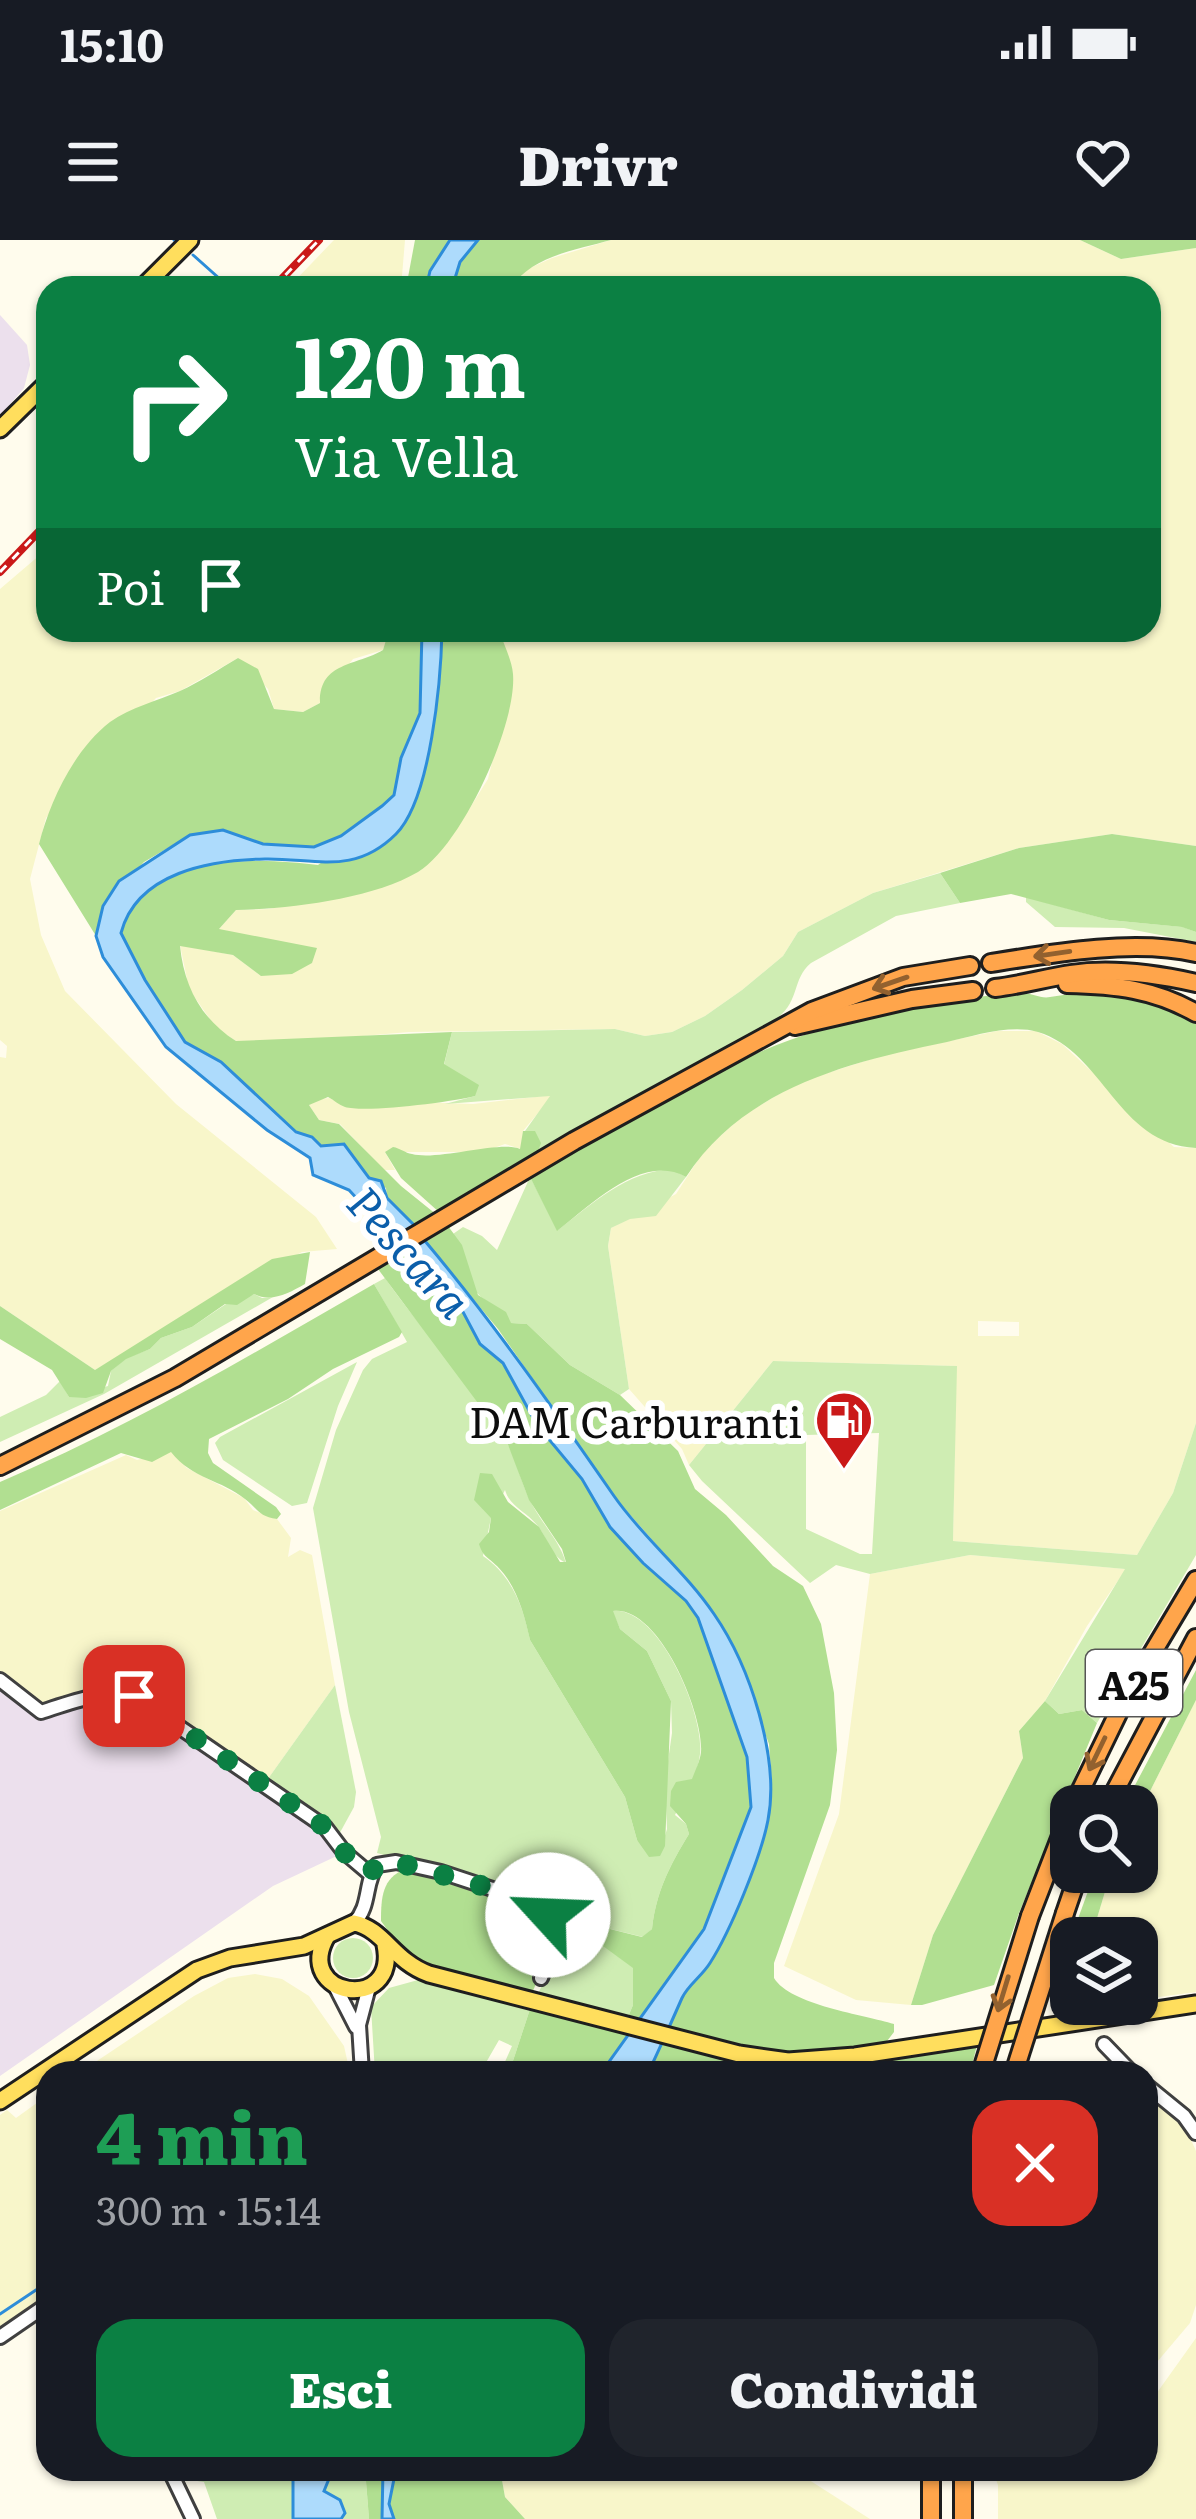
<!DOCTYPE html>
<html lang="it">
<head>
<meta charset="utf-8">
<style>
  body { margin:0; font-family:Literata,serif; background:#20242c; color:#f1f3f6; height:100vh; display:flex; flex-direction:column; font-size:45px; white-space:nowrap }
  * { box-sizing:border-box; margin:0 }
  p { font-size:39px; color:#9ea1a6 }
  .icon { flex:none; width:66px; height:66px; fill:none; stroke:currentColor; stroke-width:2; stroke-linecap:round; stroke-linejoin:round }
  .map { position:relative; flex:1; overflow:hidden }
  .drawer { position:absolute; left:36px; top:1821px; width:1122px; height:420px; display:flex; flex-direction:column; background:#171b24; border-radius:36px; box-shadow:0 3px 9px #0004 }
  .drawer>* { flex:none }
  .banner { position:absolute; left:36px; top:36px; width:1125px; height:366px; border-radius:36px; box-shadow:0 3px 9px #0004; background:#0b8043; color:#fff; overflow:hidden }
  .fabs { position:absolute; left:1050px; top:1545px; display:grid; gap:24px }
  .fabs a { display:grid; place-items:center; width:108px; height:108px; border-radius:24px; background:#171b24; box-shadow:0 3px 9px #0004; font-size:60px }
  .pin { position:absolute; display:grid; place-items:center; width:102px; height:102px; color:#fff; margin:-51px; border-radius:24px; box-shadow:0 6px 18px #0006 }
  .me { position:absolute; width:132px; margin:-66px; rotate:295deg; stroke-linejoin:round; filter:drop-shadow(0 0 9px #0008) }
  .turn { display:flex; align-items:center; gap:42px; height:252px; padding:0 60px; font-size:54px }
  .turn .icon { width:156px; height:156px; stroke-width:2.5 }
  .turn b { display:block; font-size:84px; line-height:102px }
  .then { display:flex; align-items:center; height:114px; padding:0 60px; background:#0003; gap:24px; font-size:45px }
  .round { display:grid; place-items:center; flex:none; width:126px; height:126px; border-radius:36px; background:#20242c }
  .overview { display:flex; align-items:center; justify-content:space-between; height:204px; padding:0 60px }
  h1 { font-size:72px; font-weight:800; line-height:90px; color:#1e9e55 }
  .cta { display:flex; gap:24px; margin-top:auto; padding:24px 60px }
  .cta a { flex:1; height:138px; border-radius:36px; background:#0b8043; color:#fff; font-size:48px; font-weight:800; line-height:138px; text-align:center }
  .cta a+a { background:#20242c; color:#f1f3f6 }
  .status { display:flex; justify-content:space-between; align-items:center; height:84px; padding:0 60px; background:#171b24; direction:ltr }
  .status svg { height:33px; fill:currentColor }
  header { display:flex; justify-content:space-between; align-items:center; height:156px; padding:0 60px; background:#171b24; font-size:54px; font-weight:800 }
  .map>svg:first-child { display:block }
  .industrial { fill:#ece0ed }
  .farmland { fill:#f8f6ca; fill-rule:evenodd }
  .green { fill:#cfedb3; fill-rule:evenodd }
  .forest { fill:#b1df91 }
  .water { fill:#addbfc; stroke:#2d8dd9; stroke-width:3 }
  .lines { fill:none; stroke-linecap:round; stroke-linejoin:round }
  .stream { stroke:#2d8dd9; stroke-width:3 }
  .minor-casing { stroke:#404040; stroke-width:18 }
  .major-casing { stroke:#1e1e1e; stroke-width:21 }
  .highway-casing { stroke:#1e1e1e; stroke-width:22 }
  .minor { stroke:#fff; stroke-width:12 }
  .major { stroke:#ffde5d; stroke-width:15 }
  .highway { stroke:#ffa54b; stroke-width:16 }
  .rail-casing { stroke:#ca1919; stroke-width:8 }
  .rail { stroke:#fff; stroke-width:3; stroke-dasharray:9; stroke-linecap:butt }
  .highway-bridge-casing { stroke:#1e1e1e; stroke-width:22; stroke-linecap:butt }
  .highway-bridge { stroke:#ffa54b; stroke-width:16 }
  .oneway { stroke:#92612f }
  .route { stroke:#0b8043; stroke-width:21; stroke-dasharray:0 37.8 }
  .labels { text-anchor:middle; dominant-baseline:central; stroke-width:12; stroke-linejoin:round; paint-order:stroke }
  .shield { fill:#fff; stroke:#565656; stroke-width:3 }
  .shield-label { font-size:39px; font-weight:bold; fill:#0d0d0d }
  .poi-label { font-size:42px; fill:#0d0d0d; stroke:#fff; text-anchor:end }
  .water-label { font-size:45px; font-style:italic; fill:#0b5eaa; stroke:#fff }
</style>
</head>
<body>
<div class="status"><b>15:10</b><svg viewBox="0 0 49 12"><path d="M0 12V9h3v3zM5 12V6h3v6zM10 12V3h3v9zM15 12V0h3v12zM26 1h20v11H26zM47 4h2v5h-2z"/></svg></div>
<header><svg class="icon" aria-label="menu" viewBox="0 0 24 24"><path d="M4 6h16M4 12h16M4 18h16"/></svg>Drivr<svg class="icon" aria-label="heart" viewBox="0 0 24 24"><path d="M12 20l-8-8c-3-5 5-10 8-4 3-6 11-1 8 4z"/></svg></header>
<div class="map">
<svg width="1196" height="2279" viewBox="0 0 1196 2279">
  <rect width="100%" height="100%" fill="#fffced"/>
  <!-- industrial -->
  <g class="industrial">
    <polygon points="0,75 27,105 30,125 24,148 0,176"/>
    <polygon points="0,1445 44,1477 117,1456 137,1462 320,1588 341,1614 273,1646 0,1836"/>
  </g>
  <!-- farmland -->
  <g class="farmland">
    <polygon points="334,0 405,0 401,48 288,48"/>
    <polygon points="611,0 1080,0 1121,19 1196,8 1196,606 1112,594 1019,608 873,653 798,692 783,716 742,750 705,776 672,792 645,796 615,789 409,792 293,802 236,801 216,788 189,749 180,705 233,715 261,736 218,690 236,670 268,669 370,651 421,630 461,582 488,539 513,435 499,390 1149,390 1149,48 511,48 521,32 552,18"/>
    <polygon points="48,308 48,390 389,390 383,410 353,419 320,463 303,472 274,469 268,449 238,418 180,451 156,458 46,578 30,639 41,695 65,751 176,864 316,977 337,1009 302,1012 95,1130 0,1066 0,817 6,818 7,806 0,800 0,349"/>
    <path d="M 997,791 L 1036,791 L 1062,804 L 1174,907 L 1196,908 L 1196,1183 L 1173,1253 L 1137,1315 L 953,1301 L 956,1126 L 773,1121 L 689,1225 L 682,1209 L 629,1149 L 608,1006 L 611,988 L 676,954 L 703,912 L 741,877 L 799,842 L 887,814 ZM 978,1081 L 1019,1082 L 1019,1096 L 978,1096 Z"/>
    <polygon points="553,855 523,891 521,909 505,904 483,912 385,912 395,930 384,930 340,884 319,880 309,865 316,859 330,858 346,867 368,868 415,862 473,864"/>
    <polygon points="171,1211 187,1228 244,1258 253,1270 277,1279 291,1298 288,1317 300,1310 312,1315 335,1445 265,1543 137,1455 42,1468 0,1434 0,1271 126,1215 137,1220"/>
    <polygon points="970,1315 1126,1329 1087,1386 1045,1461 1019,1491 1023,1518 933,1695 911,1765 856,1760 784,1726 839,1574 870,1334"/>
    <polygon points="1196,1460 1196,1752 1137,1760 1137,1698 1091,1698 1111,1632 1137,1632 1137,1577"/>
    <polygon points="255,1734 282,1739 309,1756 344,1806 350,1833 79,1833 194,1756 228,1738"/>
    <polygon points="48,1855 48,2054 0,2087 0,1875 7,1870 16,1878"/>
    <polygon points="1157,1863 1184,1884 1196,1911 1196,2065 1190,2083 1146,2135 1146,1864"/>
    <polygon points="1196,2098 1196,2279 998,2279 998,2245 992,2229 1146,2229 1146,2168"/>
    <polygon points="500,2229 792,2229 870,2279 525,2279 505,2257"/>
  </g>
  <!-- green -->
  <g class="green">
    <path d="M 940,633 L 960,663 L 896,676 L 811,723 C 791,740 801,761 775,780 L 535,916 L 535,891 L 525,891 L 550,856 L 445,864 L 475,856 L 444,825 L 452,792 L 615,789 L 645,796 L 672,792 L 705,776 L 742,750 L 783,716 L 798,692 L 873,653 Z"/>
    <polygon points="1026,657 1109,680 1183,687 1196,692 1196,702 1124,688 1055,687 1026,662"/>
    <path d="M 672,929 L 686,937 L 656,976 L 630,979 L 611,988 L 608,1006 L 629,1149 L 620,1155 L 570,1125 L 527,1084 L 510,1083 C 503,1065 484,1064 475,1050 C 464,1032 467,1011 453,994 L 463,987 L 482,996 L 497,1010 L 530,937 L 558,990 C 592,964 627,931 672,929 Z"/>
    <path d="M 385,1038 C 423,1093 471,1140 504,1197 C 517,1219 521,1245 533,1266 C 544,1286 560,1302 566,1323 C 550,1315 548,1299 537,1285 C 526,1271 510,1267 505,1250 L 491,1278 L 483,1316 C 512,1336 523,1366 530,1400 L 625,1557 L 637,1600 L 659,1615 L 667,1589 L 665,1542 L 672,1493 L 671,1461 L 647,1411 L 620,1389 L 612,1371 C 659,1365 705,1476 700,1514 C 698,1535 684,1556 675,1575 L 686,1584 L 689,1594 C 670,1625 656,1652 652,1689 L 643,1697 L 578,1681 L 584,1698 L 603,1705 L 634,1728 L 633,1765 L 628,1777 L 538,1754 C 556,1717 577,1691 540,1659 L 377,1613 L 381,1597 L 349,1472 L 313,1268 L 336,1190 L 363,1130 L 372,1119 L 407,1102 L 374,1044 Z"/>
    <polygon points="254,1054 262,1058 273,1057 104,1154 0,1202 0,1177 46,1155 60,1141 69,1157 108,1146 111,1131 126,1118 150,1109 161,1098 192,1087 226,1064"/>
    <path d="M 773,1121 L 957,1126 L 953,1301 L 1137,1315 L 1173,1253 L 1196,1183 L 1196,1315 L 1097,1483 L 1082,1470 L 1059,1474 L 1045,1461 L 1125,1329 L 970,1315 L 870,1334 L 836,1325 L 810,1343 L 702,1241 L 689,1225 ZM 879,1193 L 872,1314 L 860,1314 L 806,1289 L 806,1195 Z"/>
    <polygon points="357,1122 338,1166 307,1263 292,1266 223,1220 215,1203 220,1197"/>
    <polygon points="335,1445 356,1552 354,1567 337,1598 265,1543"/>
    <circle cx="353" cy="1718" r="20"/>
    <polygon points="418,1740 530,1769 509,1833 500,1833 512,1806 499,1800 480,1833 375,1833 371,1767 389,1748"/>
    <polygon points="179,2229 293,2229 293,2279 217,2279 204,2242 184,2239"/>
    <polygon points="333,2229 365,2229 369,2279 341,2279 345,2273 340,2261 324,2251"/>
  </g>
  <!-- forest -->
  <g class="forest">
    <polygon points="415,0 450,0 430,31 426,48 406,48"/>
    <path d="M 478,0 L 611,0 C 576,10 531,16 511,48 L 452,48 L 460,22 Z"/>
    <polygon points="1080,0 1196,0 1196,8 1121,19"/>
    <path d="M 389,390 L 422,390 L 420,473 L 401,518 L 394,555 L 382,566 L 341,596 L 314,607 L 263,604 L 223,590 L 190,595 L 144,622 L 103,666 L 96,696 L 39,604 C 50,561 74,510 110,482 C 131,467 157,461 180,451 C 200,442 219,429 238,418 L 258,429 L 274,469 L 303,472 L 320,463 C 319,422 356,426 383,410 Z"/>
    <path d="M 442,390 L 499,390 C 503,403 512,420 513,434 C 517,485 462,605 418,632 C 372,659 289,669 236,670 L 219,689 L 317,708 L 312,723 L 292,734 L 261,736 L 233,715 L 180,706 C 184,746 201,779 236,801 L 452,792 L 444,824 L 479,845 L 475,856 C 452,862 366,873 345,867 C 339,865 334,860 328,857 L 309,865 L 319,880 L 339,884 L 401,946 L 437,975 L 416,987 L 387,958 L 386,948 L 369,938 L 344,904 L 321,906 L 296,893 L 221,822 L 184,802 L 145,740 L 121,694 C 142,613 253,617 318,625 L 417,553 L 441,428 Z"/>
    <polygon points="1112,594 1196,606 1196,692 1182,687 1109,680 1011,654 960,663 940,633 1019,608"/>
    <path d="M 1104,751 L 1155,760 L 1196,781 L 1196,908 C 1117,904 1104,812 1038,792 C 1010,784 974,796 947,802 C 849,822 744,848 686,937 C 643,912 591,965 557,991 L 530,937 C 614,888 698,834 790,800 C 850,778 959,755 1023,753 C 1032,753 1041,759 1050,757 C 1068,754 1085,752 1104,751 Z"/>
    <path d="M 523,891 L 535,891 L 541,903 L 537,914 L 440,973 L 401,938 L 385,912 L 393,907 C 400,908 405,913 412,914 C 438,921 501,900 520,909 Z"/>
    <path d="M 448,986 L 462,1005 L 478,1055 L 506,1072 L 511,1083 L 527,1084 L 570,1125 L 620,1155 L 678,1211 L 695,1249 L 726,1275 L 773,1326 L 803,1346 L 821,1384 L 834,1453 L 837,1510 L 830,1565 L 774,1723 L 774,1738 C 790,1765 865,1775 894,1784 L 894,1792 L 884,1805 L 803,1815 L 771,1813 L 670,1788 L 682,1756 L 709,1726 L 757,1616 L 768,1583 L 772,1546 L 769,1504 L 736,1415 L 677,1328 L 617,1260 L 498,1089 L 425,1001 Z"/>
    <path d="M 411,1009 L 462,1070 L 480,1104 L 503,1123 L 537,1185 L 582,1239 L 610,1287 L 686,1361 L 698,1379 L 747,1517 L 751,1567 L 704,1689 L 641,1781 L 628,1777 L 633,1765 L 633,1728 L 603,1706 L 571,1691 L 569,1684 L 578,1681 L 642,1697 L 652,1689 C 656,1652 670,1625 689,1594 L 686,1584 L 670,1566 L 671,1551 L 676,1542 L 692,1539 C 695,1531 700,1521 701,1512 C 704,1474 659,1365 613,1371 L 620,1389 L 647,1411 L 671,1461 L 665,1606 L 660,1616 L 649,1617 L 637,1600 L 625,1557 L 530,1400 C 524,1374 517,1346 497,1326 C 488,1317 483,1317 479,1304 L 489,1292 L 491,1278 L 474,1260 L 480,1233 L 492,1234 L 508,1262 L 539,1287 L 560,1322 L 566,1322 L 562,1309 L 529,1260 L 507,1202 L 378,1029 Z"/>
    <path d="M 310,1012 L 305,1044 C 289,1053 271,1063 254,1054 L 237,1065 L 225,1064 L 192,1087 L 161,1098 L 150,1109 L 126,1119 L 111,1131 L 103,1153 L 86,1158 L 69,1157 L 52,1130 L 0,1099 L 0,1066 L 95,1130 L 272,1019 Z"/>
    <path d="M 374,1044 L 402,1092 L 399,1097 L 333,1129 L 288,1159 L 209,1199 L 208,1213 L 213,1223 L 276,1267 L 281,1274 L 277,1279 C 259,1277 258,1269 245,1259 C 222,1240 192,1239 171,1212 L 152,1222 L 121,1213 L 0,1270 L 0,1242 C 130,1187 252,1114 374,1044 Z"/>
    <polygon points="1196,1430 1196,1460 1137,1577 1137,1566 1124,1566"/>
    <polygon points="1045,1461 1059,1474 1082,1470 1097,1483 1019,1673 994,1745 922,1765 911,1765 933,1695 1023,1518 1019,1491"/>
    <path d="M 405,1629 L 532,1663 L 551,1686 L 552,1702 L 533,1751 L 411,1722 L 381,1681 C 381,1658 382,1638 405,1629 Z"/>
    <polygon points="1095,1632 1111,1632 1091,1698 1071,1698"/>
    <polygon points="530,1769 629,1795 601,1833 509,1833"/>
    <polygon points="662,1804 736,1823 808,1831 977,1805 972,1825 957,1833 648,1833"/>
    <polygon points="365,2229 383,2229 382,2279 369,2279"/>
    <polygon points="396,2229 500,2229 505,2257 525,2279 394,2279 389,2264"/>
  </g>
  <!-- water -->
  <g class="water">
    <polygon points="450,0 478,0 460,22 452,48 426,48 430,31"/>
    <path d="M 422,390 L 442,390 C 441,439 431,559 396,594 C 354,636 315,618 265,619 C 211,620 137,632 121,693 L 145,740 L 185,802 L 221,822 L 296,892 L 312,897 L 321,906 L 344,904 L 369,938 L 381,941 L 387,958 L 416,987 L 395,1000 L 349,950 L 313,935 L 310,918 L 267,890 L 166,807 L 103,717 L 96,696 L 103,666 L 119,641 L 190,595 L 223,590 L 263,604 L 314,607 L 341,596 L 382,566 L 394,555 L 401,518 L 420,473 Z"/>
    <path d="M 425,1001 C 493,1082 553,1168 614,1256 C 643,1298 685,1331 714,1374 C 750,1426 780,1518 768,1580 C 761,1617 730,1692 710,1723 C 702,1736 688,1745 682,1758 C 671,1783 660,1808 648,1833 L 601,1833 L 704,1689 L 751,1567 L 747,1517 L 698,1378 L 686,1361 L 643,1323 L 610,1287 L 582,1239 L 537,1185 L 503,1123 L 480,1104 L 462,1070 L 411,1009 Z"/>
    <polygon points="293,2229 333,2229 324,2251 340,2260 345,2273 341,2279 293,2279"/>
    <polygon points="383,2229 396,2229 389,2264 394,2279 382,2279"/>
  </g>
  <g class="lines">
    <!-- stream -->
    <g class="stream">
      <polyline points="174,0 177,2"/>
      <polyline points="193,15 230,48"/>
      <polyline points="0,2074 48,2042"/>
    </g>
    <defs>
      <g id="minor">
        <path d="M 0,1440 L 41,1472 C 72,1462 101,1450 134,1456 L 325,1587 L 344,1612 L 370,1634"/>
        <path d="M 354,1683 C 371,1666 364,1643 377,1625 L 396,1622 L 441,1632 L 541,1665 L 554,1683 L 556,1698 L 541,1738"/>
        <polyline points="335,1746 356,1787"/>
        <polyline points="1104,1804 1132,1833"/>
        <polyline points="362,1833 359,1785 369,1747"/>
        <polyline points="1146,1845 1184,1876 1196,1893"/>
        <polyline points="0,2097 48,2064"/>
        <polyline points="169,2229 193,2279"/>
      </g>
      <g id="major">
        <polyline points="142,48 190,0"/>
        <polyline points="0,189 48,142"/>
        <path d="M 327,1696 C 292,1757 399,1774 385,1705"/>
        <path d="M 0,1861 L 197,1730 L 230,1718 L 304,1706 L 354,1683 C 384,1689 393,1721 429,1734 L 739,1814 L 788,1821 L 855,1816 L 1196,1764"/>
      </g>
      <g id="highway">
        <path d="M 991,723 C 1053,713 1135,699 1196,713"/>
        <path d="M 1067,744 C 1115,745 1154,749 1196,773"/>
        <path d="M 995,748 C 1021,745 1045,738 1071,734 C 1111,728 1156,734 1196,743"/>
        <polyline points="795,786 912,759 973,751"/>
        <polyline points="0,1226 175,1138 574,901 812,771 903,737 970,726"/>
        <polyline points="1073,1566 1126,1457 1196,1340"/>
        <polyline points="1107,1566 1196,1398"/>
        <polyline points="1065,1673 1079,1632"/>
        <polyline points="1030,1676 1071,1570"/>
        <polyline points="931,2229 931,2279"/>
        <polyline points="963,2279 963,2229"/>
      </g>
    </defs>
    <!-- minor casing -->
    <use href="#minor" class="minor-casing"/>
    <!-- major casing -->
    <use href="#major" class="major-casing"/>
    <!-- highway casing -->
    <use href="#highway" class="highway-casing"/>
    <!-- minor -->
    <use href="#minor" class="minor"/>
    <!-- major -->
    <use href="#major" class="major"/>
    <!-- highway -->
    <use href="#highway" class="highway"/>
    <defs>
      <g id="rail">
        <polyline points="273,48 319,0"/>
        <polyline points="0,332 48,282"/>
      </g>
    </defs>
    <!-- rail casing -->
    <use href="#rail" class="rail-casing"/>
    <!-- rail -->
    <use href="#rail" class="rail"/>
    <defs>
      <g id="highway-bridge">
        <polyline points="981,1833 1030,1676"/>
        <polyline points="1014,1833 1065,1673"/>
      </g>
    </defs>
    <!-- highway-bridge casing -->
    <use href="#highway-bridge" class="highway-bridge-casing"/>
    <!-- highway-bridge -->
    <use href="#highway-bridge" class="highway-bridge"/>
  </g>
  <!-- one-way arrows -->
  <defs><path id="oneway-shaft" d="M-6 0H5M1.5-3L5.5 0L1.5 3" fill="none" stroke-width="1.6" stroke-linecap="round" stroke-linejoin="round" transform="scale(3)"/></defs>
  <g class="oneway">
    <use href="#oneway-shaft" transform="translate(1052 714) rotate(172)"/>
    <use href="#oneway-shaft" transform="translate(890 743) rotate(161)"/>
    <use href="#oneway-shaft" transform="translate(1097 1514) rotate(116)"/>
    <use href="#oneway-shaft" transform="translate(1003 1754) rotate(107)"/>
  </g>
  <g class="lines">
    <!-- route -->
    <polyline class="route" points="134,1456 325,1587 344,1612 370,1634 377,1624 396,1622 530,1659 548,1675"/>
  </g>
  <!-- icons -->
  <defs>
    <symbol id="fuel-pin" viewBox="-11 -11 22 30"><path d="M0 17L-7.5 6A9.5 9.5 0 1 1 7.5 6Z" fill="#ca1919" stroke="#fff"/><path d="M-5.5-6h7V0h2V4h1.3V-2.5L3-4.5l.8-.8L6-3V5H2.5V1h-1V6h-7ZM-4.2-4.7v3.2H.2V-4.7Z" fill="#fff"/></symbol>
  </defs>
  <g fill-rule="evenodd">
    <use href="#fuel-pin" x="811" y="1147" width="66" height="90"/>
  </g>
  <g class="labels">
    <!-- shield labels -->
    <rect class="shield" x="1086" y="1410" width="96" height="66" rx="9"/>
    <g class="shield-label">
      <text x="1134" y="1443">A25</text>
    </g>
    <!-- poi labels -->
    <g class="poi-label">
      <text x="802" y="1180">DAM Carburanti</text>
    </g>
    <!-- water labels -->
    <g class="water-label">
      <text transform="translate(411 1010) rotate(48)">Pescara</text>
    </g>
  </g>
</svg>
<div class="fabs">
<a><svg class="icon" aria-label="search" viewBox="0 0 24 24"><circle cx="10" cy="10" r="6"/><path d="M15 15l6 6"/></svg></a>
<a><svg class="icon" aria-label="layers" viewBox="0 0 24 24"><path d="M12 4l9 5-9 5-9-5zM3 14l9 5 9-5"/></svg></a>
</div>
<div class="pin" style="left:134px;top:1456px;background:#d93025"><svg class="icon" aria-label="arrive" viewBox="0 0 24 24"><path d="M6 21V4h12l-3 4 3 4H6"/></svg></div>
<svg class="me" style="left:548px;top:1675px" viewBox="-20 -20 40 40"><circle r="19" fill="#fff"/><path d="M0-13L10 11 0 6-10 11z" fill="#0b8043"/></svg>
<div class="banner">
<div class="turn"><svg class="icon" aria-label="right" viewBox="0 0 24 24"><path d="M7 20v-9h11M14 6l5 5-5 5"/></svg><div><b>120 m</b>Via Vella</div></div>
<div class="then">Poi<svg class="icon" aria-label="arrive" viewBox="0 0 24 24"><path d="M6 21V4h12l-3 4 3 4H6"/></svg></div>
</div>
<section class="drawer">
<div class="overview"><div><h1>4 min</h1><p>300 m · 15:14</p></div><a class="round" style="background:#d93025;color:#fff"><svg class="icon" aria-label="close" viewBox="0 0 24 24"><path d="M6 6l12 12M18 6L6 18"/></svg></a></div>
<div class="cta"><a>Esci</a><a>Condividi</a></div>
</section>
</div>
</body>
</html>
